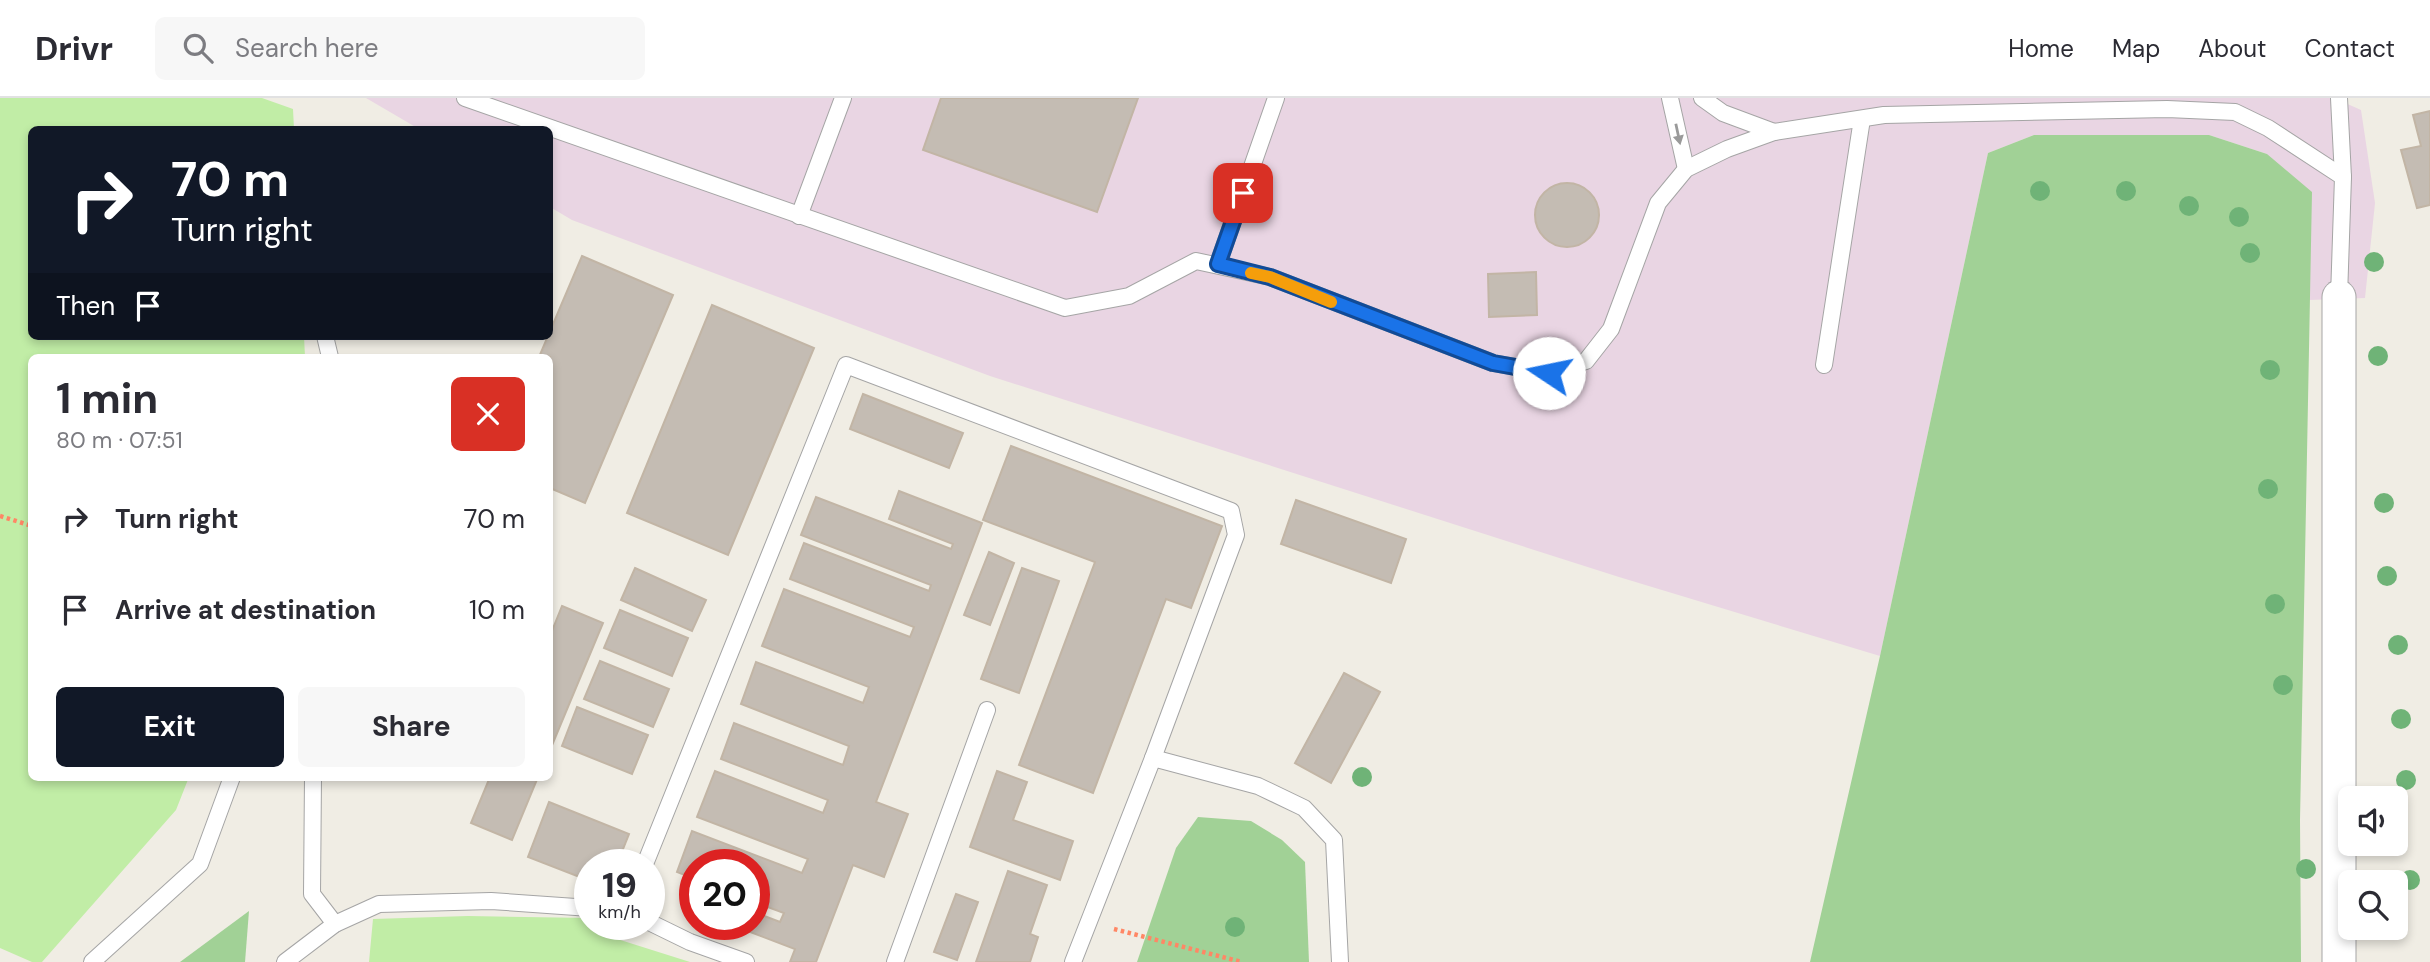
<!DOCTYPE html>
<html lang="en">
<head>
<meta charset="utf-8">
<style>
  body { margin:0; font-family:"DM Sans",sans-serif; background:#f7f7f7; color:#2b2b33; height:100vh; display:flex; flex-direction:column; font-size:26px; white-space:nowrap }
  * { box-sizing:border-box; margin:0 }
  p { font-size:23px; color:#7c7c81 }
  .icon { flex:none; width:38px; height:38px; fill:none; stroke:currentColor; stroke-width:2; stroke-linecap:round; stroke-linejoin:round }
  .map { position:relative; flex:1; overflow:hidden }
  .side { position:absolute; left:28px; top:256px; width:525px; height:427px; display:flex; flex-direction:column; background:#fff; border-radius:10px; box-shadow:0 4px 10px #0003 }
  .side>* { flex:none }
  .banner { position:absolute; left:28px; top:28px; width:525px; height:214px; border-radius:10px; box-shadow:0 4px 10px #0003; background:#111827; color:#fff; overflow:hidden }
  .tools { position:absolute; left:2338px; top:688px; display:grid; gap:14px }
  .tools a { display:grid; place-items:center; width:70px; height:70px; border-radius:10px; background:#fff; box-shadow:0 4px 10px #0003; font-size:35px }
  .speed { position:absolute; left:574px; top:751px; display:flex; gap:14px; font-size:35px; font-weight:700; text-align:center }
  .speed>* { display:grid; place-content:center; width:91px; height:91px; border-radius:50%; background:#fff; box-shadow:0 4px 10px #0003; line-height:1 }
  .speed small { font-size:18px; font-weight:400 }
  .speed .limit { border:10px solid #d22; background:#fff; color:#111 }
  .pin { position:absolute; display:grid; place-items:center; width:60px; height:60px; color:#fff; margin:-30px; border-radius:14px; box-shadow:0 4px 10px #0006 }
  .me { position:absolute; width:77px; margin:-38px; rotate:281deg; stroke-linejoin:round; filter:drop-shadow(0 0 5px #0008) }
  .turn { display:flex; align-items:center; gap:24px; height:147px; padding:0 28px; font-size:32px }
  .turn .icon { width:91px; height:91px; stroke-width:2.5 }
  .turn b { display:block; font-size:49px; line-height:60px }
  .then { display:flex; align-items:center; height:66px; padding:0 28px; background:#0003; gap:14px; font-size:26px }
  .round { display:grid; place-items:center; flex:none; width:74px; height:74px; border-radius:10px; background:#f7f7f7 }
  .headline { display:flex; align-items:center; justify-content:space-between; height:119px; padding:0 28px }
  h1 { font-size:42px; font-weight:700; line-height:52px }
  .cta { display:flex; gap:14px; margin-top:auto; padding:14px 28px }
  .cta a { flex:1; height:80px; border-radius:10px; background:#111827; color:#fff; font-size:28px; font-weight:700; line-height:80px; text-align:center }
  .cta a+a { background:#f7f7f7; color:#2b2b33 }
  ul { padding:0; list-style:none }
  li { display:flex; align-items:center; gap:21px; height:91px; padding:0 28px }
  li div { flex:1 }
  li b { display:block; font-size:26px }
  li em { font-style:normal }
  header { display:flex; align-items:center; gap:42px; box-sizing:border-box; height:98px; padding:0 35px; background:#fff; border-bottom:2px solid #e1e1e2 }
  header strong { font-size:33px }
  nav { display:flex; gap:38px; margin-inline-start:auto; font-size:24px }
  .search { width:490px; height:63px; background:#f7f7f7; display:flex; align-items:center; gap:18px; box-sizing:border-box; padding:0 24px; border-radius:10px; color:#7c7c81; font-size:26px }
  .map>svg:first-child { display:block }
  .industrial { fill:#e9d5e3 }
  .grass { fill:#c1eda6 }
  .forest { fill:#a1d196 }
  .building { fill:#c4bcb3; stroke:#c2b5a5; stroke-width:2 }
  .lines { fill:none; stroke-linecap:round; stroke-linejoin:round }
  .lane-casing { stroke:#a5a5a5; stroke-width:18 }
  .street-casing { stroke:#a5a5a5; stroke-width:35 }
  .path { stroke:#ff8765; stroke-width:4.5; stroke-dasharray:3.5 3.5; stroke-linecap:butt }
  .lane { stroke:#fff; stroke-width:16 }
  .street { stroke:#fff; stroke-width:33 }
  .tree { fill:#6fb377 }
  .oneway { fill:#9a9a9a }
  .route-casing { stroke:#114b97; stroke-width:18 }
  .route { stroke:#1a73e8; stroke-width:12 }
  .slow { stroke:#f59e0b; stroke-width:12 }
</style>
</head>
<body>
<header>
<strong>Drivr</strong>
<div class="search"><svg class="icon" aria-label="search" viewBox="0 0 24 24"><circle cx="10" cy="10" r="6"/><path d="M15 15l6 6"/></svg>Search here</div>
<nav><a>Home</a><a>Map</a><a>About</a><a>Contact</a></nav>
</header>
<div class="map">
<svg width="2430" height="864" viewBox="0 0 2430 864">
  <rect width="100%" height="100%" fill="#f0ede4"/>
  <!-- industrial -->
  <polygon class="industrial" points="366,0 2334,0 2361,12 2375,105 2365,200 2309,202 2267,56 2209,37 2034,37 1988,55 1880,558 1619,479 990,278 572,122 550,109 550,32 419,31"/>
  <!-- grass -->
  <g class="grass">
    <polygon points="0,0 262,0 293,11 294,31 32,32 32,238 304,238 305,259 32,259 32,679 189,679 176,712 42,864 32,864 0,850"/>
    <polygon points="468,818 590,820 590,826 610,826 614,840 690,864 369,864 373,821"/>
  </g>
  <!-- forest -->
  <g class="forest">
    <polygon points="2034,37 2209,37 2267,56 2312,94 2300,722 2301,864 1810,864 1880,558 1988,55"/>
    <polygon points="1198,719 1251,723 1282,742 1305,764 1309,864 1137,864 1176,750"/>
    <polygon points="249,813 245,864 180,864"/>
  </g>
  <!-- building -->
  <g class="building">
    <polygon points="941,0 1138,0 1097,114 923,52"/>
    <polygon points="2430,13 2430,107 2417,110 2401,52 2421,48 2413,17"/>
    <circle cx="1567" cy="117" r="32"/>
    <polygon points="582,158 673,197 585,405 550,390 550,259 539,259"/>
    <polygon points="1536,174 1537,217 1489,219 1488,176"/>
    <polygon points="712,207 814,250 728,457 627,415"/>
    <polygon points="863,296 963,335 949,370 850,331"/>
    <polygon points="1011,348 1222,428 1191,510 1166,501 1093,695 1019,667 1095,464 983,422"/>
    <polygon points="899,393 982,425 876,704 908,716 884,779 853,767 816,864 790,864 795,851 729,826 754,826 754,814 780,824 784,815 754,804 754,766 695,766 695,781 677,774 692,733 802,775 808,761 697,719 715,673 823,715 828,702 721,661 734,625 843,667 849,648 741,606 756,564 863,605 869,589 762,548 784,491 910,539 914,529 790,481 804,445 929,493 931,487 801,437 816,399 951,451 953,446 889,421"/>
    <polygon points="1296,402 1406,441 1391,485 1281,446"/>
    <polygon points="989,454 1014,465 990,527 964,517"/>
    <polygon points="635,470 706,502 692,533 621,502"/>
    <polygon points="1022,470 1059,483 1019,595 981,581"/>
    <polygon points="562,508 603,525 550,652 550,538"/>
    <polygon points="620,512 688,540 672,578 604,550"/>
    <polygon points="600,563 669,591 653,629 584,601"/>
    <polygon points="1344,575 1380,594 1331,685 1295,665"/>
    <polygon points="577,609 648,637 632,676 562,648"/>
    <polygon points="997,673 1027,684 1013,722 1073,743 1060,782 970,749"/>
    <polygon points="490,679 538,679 512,742 471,725"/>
    <polygon points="549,704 629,736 617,766 590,766 590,783 528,759"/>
    <polygon points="1008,773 1047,787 1030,836 1038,839 1030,864 976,864"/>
    <polygon points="956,796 978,804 957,862 934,854"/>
  </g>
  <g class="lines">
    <defs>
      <g id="lane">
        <polyline points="465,0 1065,210 1129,198 1196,163 1270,179 1493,265 1549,275 1586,263 1611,231 1658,105 1686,71 1727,51 1774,34 1884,17 2167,11 2235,14 2268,30 2343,79 2339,199"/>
        <polyline points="1670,0 1686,71"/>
        <polyline points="1702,0 1723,15 1774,34"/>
        <polyline points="2339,0 2343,79"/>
        <polyline points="799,118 843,0"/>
        <polyline points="1218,166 1276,0"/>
        <polyline points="325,238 330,259"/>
        <polyline points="1824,267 1862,21"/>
        <polyline points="313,679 312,796 335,826"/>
        <polyline points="645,766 846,267 1231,413 1236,437 1153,660"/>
        <polyline points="649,824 690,844 746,864"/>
        <polyline points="92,864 200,766 232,679"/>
        <polyline points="285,864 335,826 379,806 491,803 590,810"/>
        <polyline points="895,864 987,612"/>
        <polyline points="1073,864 1153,660 1258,688 1304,710 1334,742 1340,864"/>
      </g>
      <polyline id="street" points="2339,199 2339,864"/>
    </defs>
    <!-- lane casing -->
    <use href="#lane" class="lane-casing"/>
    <!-- street casing -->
    <use href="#street" class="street-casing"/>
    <!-- path -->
    <g class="path">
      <polyline points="0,418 32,428"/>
      <polyline points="1114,831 1242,864"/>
    </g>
    <!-- lane -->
    <use href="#lane" class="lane"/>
    <!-- street -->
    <use href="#street" class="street"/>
  </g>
  <!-- trees -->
  <g class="tree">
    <circle cx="2040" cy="93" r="10"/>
    <circle cx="2126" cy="93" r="10"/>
    <circle cx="2189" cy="108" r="10"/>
    <circle cx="2239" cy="119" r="10"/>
    <circle cx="2250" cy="155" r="10"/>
    <circle cx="2374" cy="164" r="10"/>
    <circle cx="2378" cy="258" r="10"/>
    <circle cx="2270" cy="272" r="10"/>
    <circle cx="2268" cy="391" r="10"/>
    <circle cx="2384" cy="405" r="10"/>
    <circle cx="2387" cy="478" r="10"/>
    <circle cx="2275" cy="506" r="10"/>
    <circle cx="2398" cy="547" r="10"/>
    <circle cx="2283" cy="587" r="10"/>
    <circle cx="2401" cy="621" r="10"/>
    <circle cx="1362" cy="679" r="10"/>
    <circle cx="2406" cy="682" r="10"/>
    <circle cx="2306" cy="771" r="10"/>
    <circle cx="2410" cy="782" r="10"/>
    <circle cx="1235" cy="829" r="10"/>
  </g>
  <!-- one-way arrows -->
  <defs><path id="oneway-solid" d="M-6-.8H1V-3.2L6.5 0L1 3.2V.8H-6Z" transform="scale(1.75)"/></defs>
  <use class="oneway" href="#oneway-solid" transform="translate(1678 36) rotate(78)"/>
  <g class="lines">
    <defs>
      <polyline id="route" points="1243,95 1218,166 1270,179 1493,265 1549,275"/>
    </defs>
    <!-- route casing -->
    <use href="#route" class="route-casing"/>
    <!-- route -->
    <use href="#route" class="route"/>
    <!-- slow -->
    <polyline class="slow" points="1251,175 1270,179 1331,204"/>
  </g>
</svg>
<div class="tools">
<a><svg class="icon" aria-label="sound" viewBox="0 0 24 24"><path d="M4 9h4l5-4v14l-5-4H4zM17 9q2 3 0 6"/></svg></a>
<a><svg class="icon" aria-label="search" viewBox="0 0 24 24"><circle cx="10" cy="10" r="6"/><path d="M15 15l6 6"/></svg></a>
</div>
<div class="speed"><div>19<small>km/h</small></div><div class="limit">20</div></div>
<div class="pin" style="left:1243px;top:95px;background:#d93025"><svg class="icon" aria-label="arrive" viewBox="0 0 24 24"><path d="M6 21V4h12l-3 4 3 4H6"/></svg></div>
<svg class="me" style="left:1549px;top:275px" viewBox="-20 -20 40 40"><circle r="19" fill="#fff"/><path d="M0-13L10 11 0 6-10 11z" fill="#1a73e8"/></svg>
<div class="banner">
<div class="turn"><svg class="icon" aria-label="right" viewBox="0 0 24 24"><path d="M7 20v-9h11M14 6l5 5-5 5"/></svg><div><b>70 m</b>Turn right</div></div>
<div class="then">Then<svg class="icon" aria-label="arrive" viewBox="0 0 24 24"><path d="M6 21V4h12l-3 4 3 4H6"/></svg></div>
</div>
<section class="side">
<div class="headline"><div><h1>1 min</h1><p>80 m · 07:51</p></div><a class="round" style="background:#d93025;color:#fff"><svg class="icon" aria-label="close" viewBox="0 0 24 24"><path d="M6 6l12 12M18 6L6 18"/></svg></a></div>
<ul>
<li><svg class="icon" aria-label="right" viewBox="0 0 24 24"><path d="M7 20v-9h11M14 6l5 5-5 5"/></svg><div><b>Turn right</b></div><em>70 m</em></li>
<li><svg class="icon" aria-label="arrive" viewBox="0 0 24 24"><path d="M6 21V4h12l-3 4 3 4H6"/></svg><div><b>Arrive at destination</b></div><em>10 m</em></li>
</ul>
<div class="cta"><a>Exit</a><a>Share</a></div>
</section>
</div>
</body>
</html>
